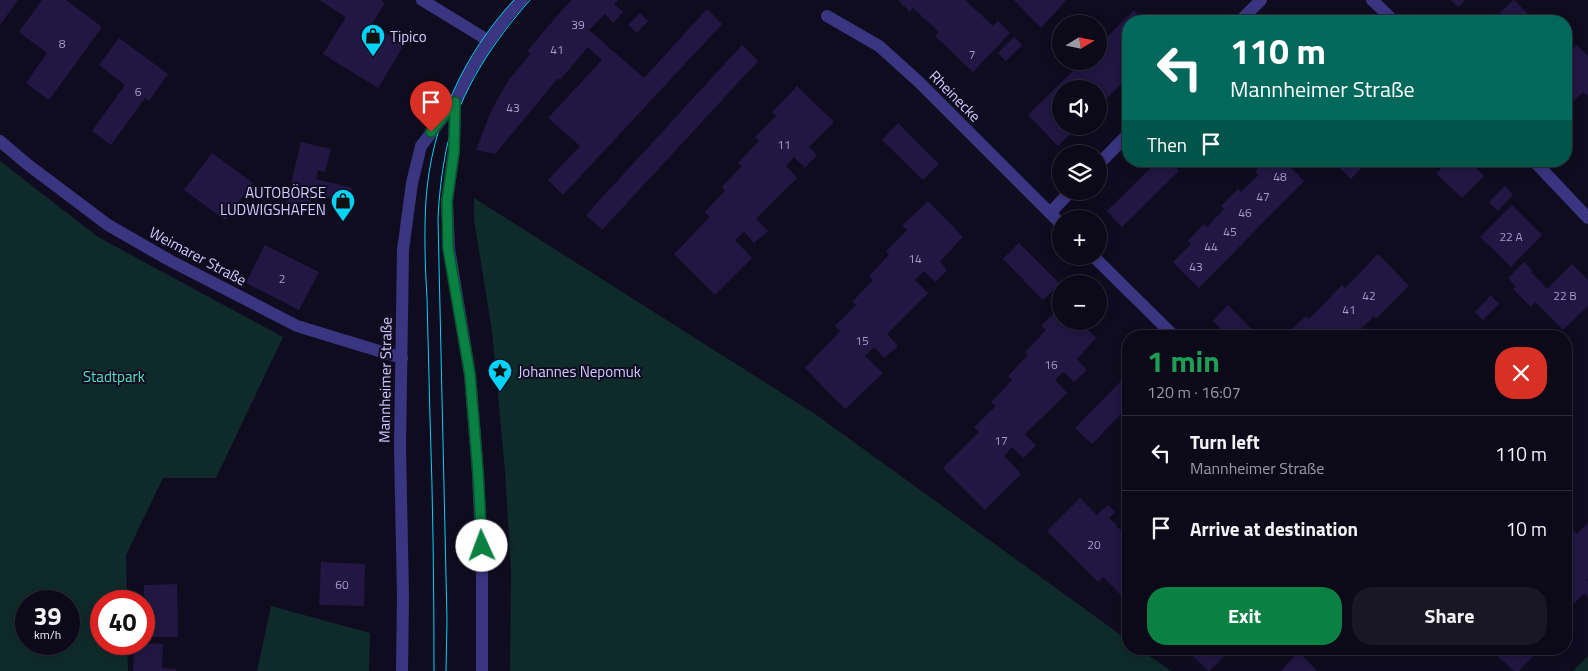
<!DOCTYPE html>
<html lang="en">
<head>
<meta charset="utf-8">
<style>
  body { margin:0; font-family:"Titillium Web",sans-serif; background:#1a1725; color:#f1f3f6; height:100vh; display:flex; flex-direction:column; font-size:19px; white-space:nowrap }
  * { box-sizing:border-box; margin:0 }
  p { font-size:16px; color:#9a9aa2 }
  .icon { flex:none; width:28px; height:28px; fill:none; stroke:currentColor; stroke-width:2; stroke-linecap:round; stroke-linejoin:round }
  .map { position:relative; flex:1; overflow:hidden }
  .panel { position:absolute; left:1122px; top:330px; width:450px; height:325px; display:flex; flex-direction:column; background:#0c0918; border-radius:20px; box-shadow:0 2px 12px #0003,0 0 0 1px #2c2a37 }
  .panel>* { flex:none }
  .top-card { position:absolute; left:1122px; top:15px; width:450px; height:152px; border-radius:20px; box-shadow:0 2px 12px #0003,0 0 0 1px #2c2a37; background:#00695c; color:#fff; overflow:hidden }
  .needle { width:32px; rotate:80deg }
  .fabs { position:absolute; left:1052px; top:15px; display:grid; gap:10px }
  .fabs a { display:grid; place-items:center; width:55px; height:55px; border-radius:50%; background:#0c0918; box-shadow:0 2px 12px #0003,0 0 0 1px #2c2a37; font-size:25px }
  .speed { position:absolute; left:15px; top:590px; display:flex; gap:10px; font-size:25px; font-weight:700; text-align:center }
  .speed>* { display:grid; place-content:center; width:65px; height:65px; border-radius:50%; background:#0c0918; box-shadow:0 2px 12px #0003,0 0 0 1px #2c2a37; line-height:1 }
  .speed small { font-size:12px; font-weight:400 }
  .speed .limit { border:8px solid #d22; background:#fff; color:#111 }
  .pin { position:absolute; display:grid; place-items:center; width:42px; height:42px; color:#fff; margin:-51px -21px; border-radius:50% 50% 50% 0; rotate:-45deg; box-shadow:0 0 5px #0007 }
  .pin .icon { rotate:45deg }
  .me { position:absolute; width:55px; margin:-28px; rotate:358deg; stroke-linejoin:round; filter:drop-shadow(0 0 4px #0008) }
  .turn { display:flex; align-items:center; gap:18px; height:105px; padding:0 25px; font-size:22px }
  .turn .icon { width:65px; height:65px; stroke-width:2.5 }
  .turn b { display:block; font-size:35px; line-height:42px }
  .then { display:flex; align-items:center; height:48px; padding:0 25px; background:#0003; gap:10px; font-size:19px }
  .round { display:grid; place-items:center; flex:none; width:52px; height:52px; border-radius:20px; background:#1a1725 }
  .head { display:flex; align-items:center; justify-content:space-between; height:85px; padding:0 25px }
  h1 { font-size:30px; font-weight:700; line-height:38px; color:#1e9e55 }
  .button { display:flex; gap:10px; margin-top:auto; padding:10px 25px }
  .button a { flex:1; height:58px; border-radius:20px; background:#0b8043; color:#fff; font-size:20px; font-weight:700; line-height:58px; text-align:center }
  .button a+a { background:#1a1725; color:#f1f3f6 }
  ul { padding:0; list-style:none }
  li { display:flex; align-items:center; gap:15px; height:75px; padding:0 25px; border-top:1px solid #2c2a37 }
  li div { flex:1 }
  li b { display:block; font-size:19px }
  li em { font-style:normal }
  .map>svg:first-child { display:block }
  .park { fill:#0f2a2a; fill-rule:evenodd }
  .building { fill:#211742 }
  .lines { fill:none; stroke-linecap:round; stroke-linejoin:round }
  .minor { stroke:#3a3581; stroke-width:12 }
  .tertiary { stroke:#3a3581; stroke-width:12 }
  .tram { stroke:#00d4f6; stroke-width:1 }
  .route-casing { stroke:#07532c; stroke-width:12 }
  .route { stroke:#0b8043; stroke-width:9 }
  .labels { text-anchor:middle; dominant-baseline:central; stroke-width:4; stroke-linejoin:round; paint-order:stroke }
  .number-label { font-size:12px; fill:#a69ed0 }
  .poi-label { font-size:15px; fill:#d3cbff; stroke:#100c20; text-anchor:start }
  .street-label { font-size:15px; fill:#d3cbff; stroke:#100c20 }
  .park-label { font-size:15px; fill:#52e3c4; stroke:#100c20 }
</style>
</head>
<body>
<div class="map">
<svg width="1588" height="671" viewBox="0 0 1588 671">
  <rect width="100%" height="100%" fill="#100c20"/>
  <!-- park -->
  <g class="park">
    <path d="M 0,161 L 98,237 L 283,337 L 216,478 L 163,478 L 126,555 L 127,601 L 101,601 L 101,644 L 127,644 L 128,671 L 0,671 ZM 26,601 L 69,601 L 69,644 L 26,644 Z"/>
    <polygon points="474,198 815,414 1129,641 1129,649 1140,649 1171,671 510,671 511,572 505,471 492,331 474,220"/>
    <polygon points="271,606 370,633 369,671 257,671"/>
    <polygon points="1588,656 1588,671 1573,671"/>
  </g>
  <!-- building -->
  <g class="building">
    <polygon points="0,0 18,0 0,25"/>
    <polygon points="42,0 66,0 102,27 49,100 26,83 47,53 19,32"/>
    <polygon points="319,0 380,0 385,3 372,24 404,45 378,88 323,54 346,17"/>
    <polygon points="571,0 618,0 614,4 623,12 613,23 605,14 589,30 644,78 707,9 722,24 563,195 548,180 580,146 548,118 602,60 588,47 560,80 558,78 495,154 476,150 492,109 508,81 530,54 527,51"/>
    <polygon points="898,0 965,0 993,26 998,21 1010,33 973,72 935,36 939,32 913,8 910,12"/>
    <polygon points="1014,0 1066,0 1041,28"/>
    <polygon points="1451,0 1465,0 1458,7"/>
    <polygon points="1513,0 1514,0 1535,21 1492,21"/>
    <polygon points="1134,10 1145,21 1129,21 1129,76 1099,106 1099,89 1061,89 1061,126 1078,126 1058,146 1028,115 1083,61 1099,61 1099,45"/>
    <polygon points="640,13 648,21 637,33 628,25"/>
    <polygon points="1322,15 1328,21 1316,21"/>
    <polygon points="1014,37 1022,45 1006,61 998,53"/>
    <polygon points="119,38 168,74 149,101 145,98 111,145 92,131 125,85 99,65"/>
    <polygon points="742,45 758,61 602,230 586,215"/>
    <polygon points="1577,45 1588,56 1588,94 1587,96 1583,92 1566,108 1566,55"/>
    <polygon points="797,86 834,122 809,147 817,155 805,168 794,157 786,166 797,178 756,219 768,231 754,243 744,232 735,240 752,258 715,295 674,254 710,217 705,212 725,191 722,187 742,166 738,163 759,141 755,137 776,116 772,112"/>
    <polygon points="898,123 939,164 923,180 882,140"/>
    <polygon points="301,142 331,149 325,172 318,170 316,179 352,188 348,202 312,193 308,209 286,204"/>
    <polygon points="212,153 253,183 225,220 184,190"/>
    <polygon points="1158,161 1170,161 1179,171 1122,227 1107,211"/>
    <polygon points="1265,161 1284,161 1304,181 1199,288 1173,262 1191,244 1188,241 1204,224 1207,227 1224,209 1221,206 1238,189 1241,192 1258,175 1255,171"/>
    <polygon points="1333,161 1368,161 1351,179"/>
    <polygon points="1449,161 1469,161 1484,176 1462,198 1436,173"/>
    <polygon points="1505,186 1513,195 1498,211 1489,202"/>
    <polygon points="928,201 963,237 940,261 947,270 935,282 924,271 915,280 928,293 887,334 898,346 884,358 874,347 865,356 883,373 845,409 805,368 840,331 835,326 856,305 852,302 873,280 869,276 889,255 886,251 907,230 902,226"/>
    <polygon points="1512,205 1542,235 1511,267 1480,237"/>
    <polygon points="1019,243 1060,284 1043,300 1003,259"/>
    <polygon points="265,245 319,272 299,310 246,283"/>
    <polygon points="1378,254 1409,286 1376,319 1374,316 1354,336 1285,336 1306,316 1309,319 1342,285 1345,288"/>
    <polygon points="1524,262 1532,270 1531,272 1547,289 1572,264 1588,280 1588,306 1563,330 1535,302 1531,307 1513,289 1516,287 1508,278"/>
    <polygon points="1491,295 1499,304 1483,320 1475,312"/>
    <polygon points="1228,305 1251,329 1259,336 1228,336 1213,321"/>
    <polygon points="1061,306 1061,321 1079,321 1096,338 1077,359 1087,370 1074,382 1063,372 1055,380 1067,393 1025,434 1036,446 1023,458 1012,447 1004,456 1021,474 985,510 943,468 979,432 974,427 996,406 991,402 1012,380 1008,376 1028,355 1025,352 1046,330 1041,326"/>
    <polygon points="1129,373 1129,406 1092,444 1075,428"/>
    <polygon points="1080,498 1097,515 1108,505 1115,512 1109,518 1117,525 1116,526 1129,537 1129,603 1103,577 1098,582 1047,531"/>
    <polygon points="1588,523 1588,579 1587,580 1588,582 1588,597 1584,593 1566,612 1566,537 1573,530 1577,534"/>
    <polygon points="321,562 365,564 364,606 319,605"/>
    <polygon points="177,584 178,637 145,637 144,585"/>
    <polygon points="144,643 163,644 162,668 176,669 176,671 133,671 134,644"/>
    <polygon points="1185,649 1232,649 1209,671"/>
    <polygon points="1490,649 1550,649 1545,654 1540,649 1519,671 1514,671"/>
    <polygon points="1299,652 1317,671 1281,671"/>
  </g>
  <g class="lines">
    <!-- minor -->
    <g class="minor">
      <polyline points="422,0 489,41"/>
      <polyline points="1372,0 1394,21"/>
      <polyline points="827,16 879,46 919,82 1061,224"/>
      <polyline points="1240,21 1261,0"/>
      <polyline points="0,141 27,164 108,225 169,260 297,326 402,358"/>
      <polyline points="1534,161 1588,218"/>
      <polyline points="1099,164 1129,133"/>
      <polyline points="1050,213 1071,191"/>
      <polyline points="1093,256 1174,336"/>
    </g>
    <!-- tertiary -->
    <g class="tertiary">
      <polyline points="455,102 454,151 447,201 449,248 470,375 478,473 482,564 482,671"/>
      <polyline points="402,671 403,596 400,448 403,250 412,183 421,146 455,102 470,71 489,41 509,14 522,0"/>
    </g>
    <!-- tram -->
    <g class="tram">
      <path d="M 434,671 C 434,587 433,503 430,418 C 429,378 428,338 427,298 C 425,265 424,232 426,200 C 431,125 463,55 514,0"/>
      <path d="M 446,671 L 447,620 L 438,219 C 439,195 442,170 447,146 C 460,91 493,42 530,0"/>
    </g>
  </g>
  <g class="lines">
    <defs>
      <polyline id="route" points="431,132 455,102 454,151 447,201 448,248 470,375 478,473 482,546"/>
    </defs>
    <!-- route casing -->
    <use href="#route" class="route-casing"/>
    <!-- route -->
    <use href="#route" class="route"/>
  </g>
  <!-- icons -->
  <defs>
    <symbol id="shop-pin" viewBox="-11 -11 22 30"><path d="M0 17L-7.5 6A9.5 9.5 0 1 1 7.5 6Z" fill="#00d4f6" stroke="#100c20"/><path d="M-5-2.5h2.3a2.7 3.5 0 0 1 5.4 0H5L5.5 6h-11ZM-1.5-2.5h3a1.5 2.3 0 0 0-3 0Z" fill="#111"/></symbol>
    <symbol id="sight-pin" viewBox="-11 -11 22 30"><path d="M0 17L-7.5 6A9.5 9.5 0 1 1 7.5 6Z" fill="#00d4f6" stroke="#100c20"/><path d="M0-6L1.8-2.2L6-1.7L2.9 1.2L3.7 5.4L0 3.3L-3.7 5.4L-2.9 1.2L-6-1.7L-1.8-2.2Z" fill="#111"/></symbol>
  </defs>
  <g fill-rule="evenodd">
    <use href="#shop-pin" x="359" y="22" width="28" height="38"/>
    <use href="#shop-pin" x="329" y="187" width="28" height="38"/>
    <use href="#sight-pin" x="486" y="357" width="28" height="38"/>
  </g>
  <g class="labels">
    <!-- number labels -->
    <g class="number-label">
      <text x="578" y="24">39</text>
      <text x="62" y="43">8</text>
      <text x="557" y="49">41</text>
      <text x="972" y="54">7</text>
      <text x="138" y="91">6</text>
      <text x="513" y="107">43</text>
      <text x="784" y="144">11</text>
      <text x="1280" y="176">48</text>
      <text x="1263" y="196">47</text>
      <text x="1245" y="212">46</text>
      <text x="1230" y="231">45</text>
      <text x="1511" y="236">22 A</text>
      <text x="1211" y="246">44</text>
      <text x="915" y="258">14</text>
      <text x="1196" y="266">43</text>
      <text x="282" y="278">2</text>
      <text x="1369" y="295">42</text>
      <text x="1565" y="295">22 B</text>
      <text x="1349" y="309">41</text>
      <text x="862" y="340">15</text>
      <text x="1051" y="364">16</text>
      <text x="1001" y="440">17</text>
      <text x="1094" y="544">20</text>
      <text x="342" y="584">60</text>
    </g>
    <!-- poi labels -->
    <g class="poi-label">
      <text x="390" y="36">Tipico</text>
      <text x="326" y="192" text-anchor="end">AUTOBÖRSE<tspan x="326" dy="17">LUDWIGSHAFEN</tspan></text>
      <text x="518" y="371">Johannes Nepomuk</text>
    </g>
    <!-- street labels -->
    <g class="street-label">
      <text transform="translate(955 96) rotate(45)">Rheinecke</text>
      <text transform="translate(198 256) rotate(28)">Weimarer Straße</text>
      <text transform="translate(385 380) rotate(-89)">Mannheimer Straße</text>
    </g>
    <!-- park labels -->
    <g class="park-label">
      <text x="114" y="376">Stadtpark</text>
    </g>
  </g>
</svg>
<div class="fabs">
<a><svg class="needle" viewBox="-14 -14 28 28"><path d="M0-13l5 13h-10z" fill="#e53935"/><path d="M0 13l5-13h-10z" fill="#9a9aa2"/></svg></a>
<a><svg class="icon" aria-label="sound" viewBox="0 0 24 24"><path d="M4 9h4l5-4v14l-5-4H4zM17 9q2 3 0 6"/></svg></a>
<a><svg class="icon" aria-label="layers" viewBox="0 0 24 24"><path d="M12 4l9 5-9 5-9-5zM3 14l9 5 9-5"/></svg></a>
<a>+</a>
<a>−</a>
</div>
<div class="speed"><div>39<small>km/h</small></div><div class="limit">40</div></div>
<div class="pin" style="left:431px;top:132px;background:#d93025"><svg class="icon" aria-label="arrive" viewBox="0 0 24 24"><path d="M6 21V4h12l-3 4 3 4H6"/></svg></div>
<svg class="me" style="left:482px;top:546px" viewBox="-20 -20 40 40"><circle r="19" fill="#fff"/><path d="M0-13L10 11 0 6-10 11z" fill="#0b8043"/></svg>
<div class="top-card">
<div class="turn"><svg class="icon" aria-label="left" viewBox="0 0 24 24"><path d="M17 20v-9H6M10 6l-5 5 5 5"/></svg><div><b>110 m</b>Mannheimer Straße</div></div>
<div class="then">Then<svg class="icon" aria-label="arrive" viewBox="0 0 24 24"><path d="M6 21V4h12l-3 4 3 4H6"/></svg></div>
</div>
<section class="panel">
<div class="head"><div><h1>1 min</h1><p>120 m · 16:07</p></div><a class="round" style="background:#d93025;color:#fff"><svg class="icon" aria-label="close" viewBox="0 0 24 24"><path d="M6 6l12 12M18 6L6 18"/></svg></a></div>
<ul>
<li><svg class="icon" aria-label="left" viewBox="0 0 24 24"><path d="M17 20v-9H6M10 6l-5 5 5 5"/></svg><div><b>Turn left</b><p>Mannheimer Straße</p></div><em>110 m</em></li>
<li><svg class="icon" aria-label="arrive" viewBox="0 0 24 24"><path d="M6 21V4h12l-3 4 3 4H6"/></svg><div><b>Arrive at destination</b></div><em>10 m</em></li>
</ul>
<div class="button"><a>Exit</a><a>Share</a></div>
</section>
</div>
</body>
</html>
